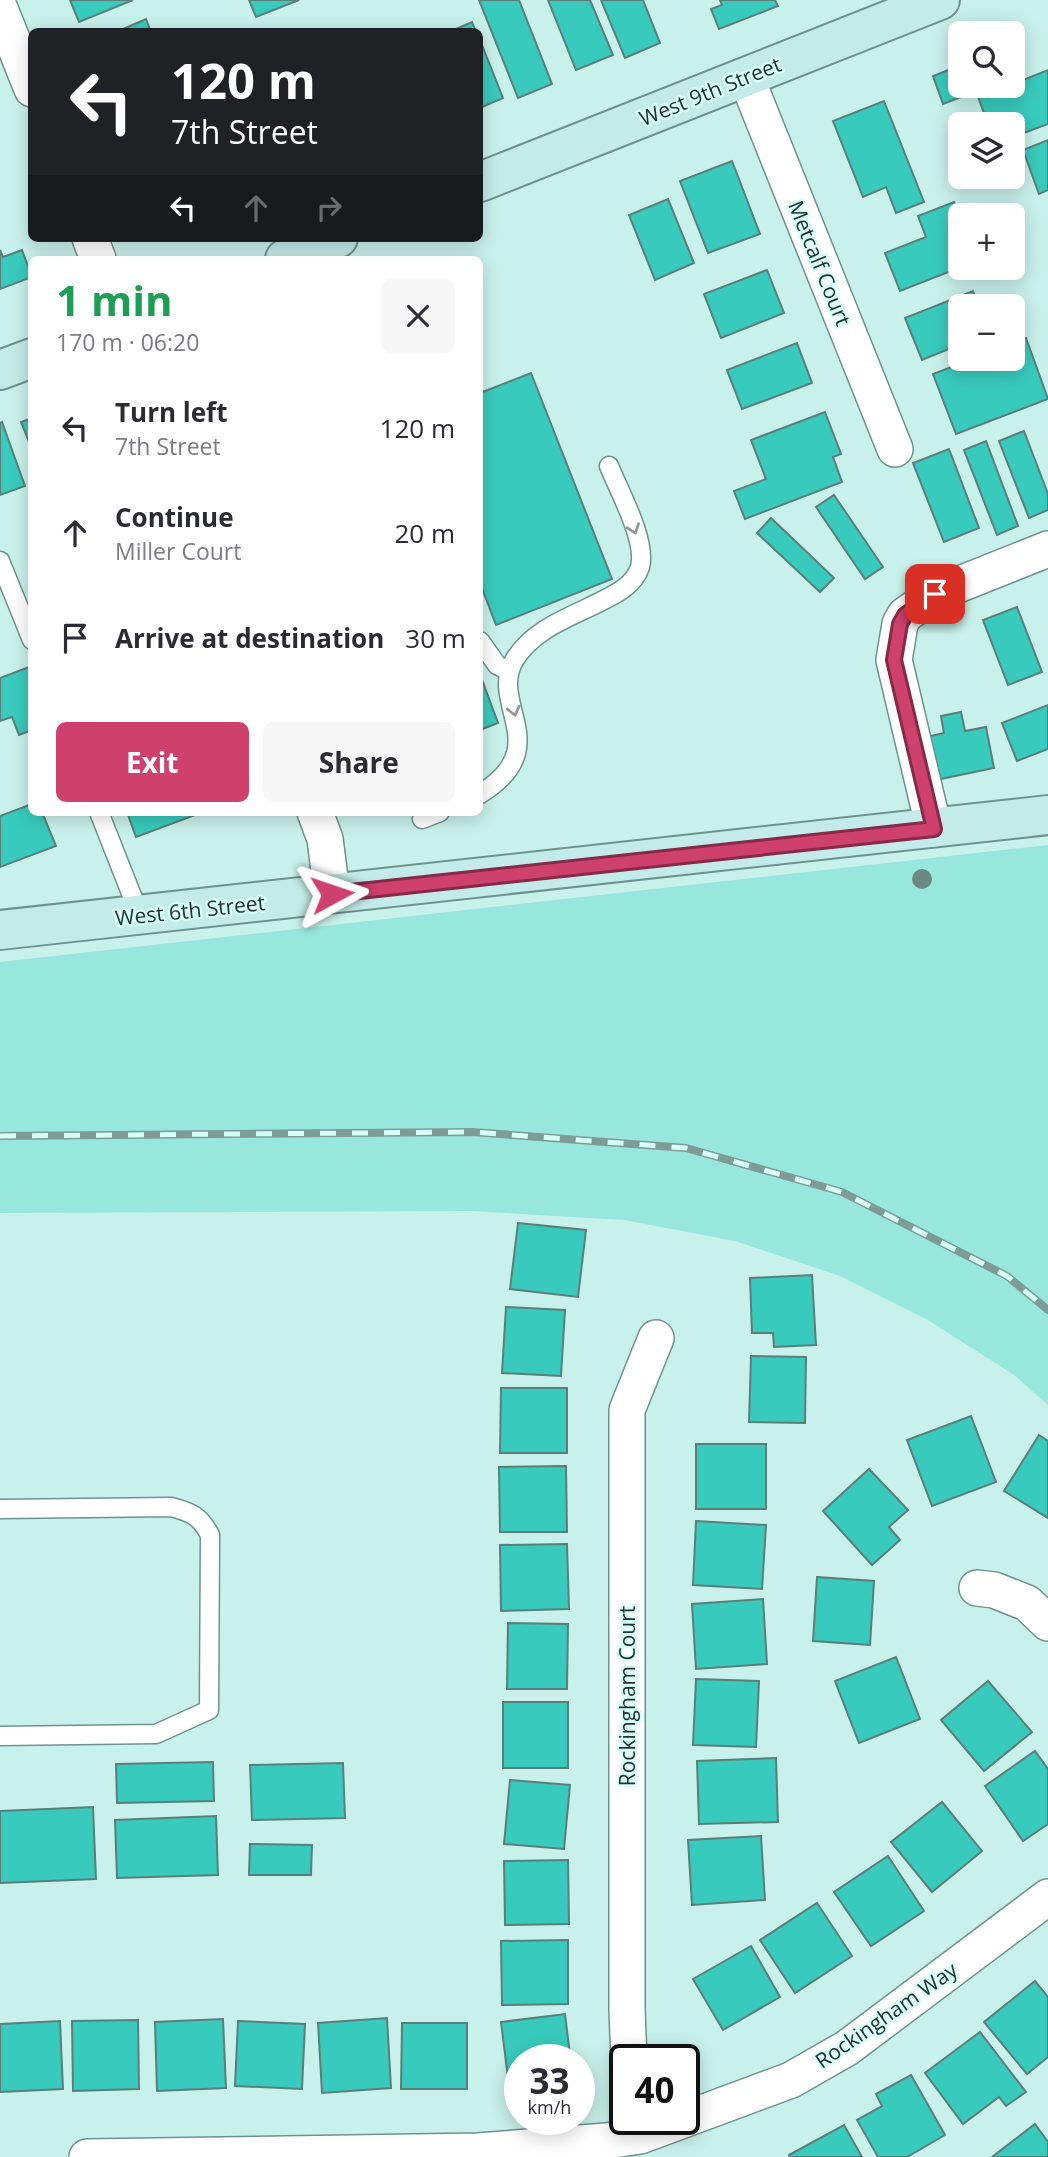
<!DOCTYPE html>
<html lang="en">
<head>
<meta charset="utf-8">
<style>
  body { margin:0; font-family:"Open Sans",sans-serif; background:#f7f7f7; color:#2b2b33; height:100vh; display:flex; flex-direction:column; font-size:26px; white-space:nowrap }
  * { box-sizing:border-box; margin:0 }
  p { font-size:23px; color:#7c7c81 }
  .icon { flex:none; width:38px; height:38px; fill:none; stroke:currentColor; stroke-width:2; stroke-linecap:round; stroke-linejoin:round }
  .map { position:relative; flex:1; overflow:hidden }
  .details { position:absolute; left:28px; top:256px; width:455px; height:560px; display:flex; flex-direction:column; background:#fff; border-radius:10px; box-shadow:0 4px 18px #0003 }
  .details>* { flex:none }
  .top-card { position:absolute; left:28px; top:28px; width:455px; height:214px; border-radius:10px; box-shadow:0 4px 18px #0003; background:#202124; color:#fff; overflow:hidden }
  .tools { position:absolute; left:948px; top:21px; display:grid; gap:14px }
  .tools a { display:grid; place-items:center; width:77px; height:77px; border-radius:10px; background:#fff; box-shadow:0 4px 18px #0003; font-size:35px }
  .speed { position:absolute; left:504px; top:2044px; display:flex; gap:14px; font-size:35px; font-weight:700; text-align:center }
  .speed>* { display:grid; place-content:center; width:91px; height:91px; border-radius:50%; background:#fff; box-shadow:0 4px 18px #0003; line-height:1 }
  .speed small { font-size:18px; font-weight:400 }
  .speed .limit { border:4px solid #111; border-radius:10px; background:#fff; color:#111 }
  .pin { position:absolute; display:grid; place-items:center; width:60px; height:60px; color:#fff; margin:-30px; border-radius:14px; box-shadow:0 4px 10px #0006 }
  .me { position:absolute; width:77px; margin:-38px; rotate:85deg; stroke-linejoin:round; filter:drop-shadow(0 0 5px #0008) }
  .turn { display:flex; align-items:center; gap:24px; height:147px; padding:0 28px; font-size:32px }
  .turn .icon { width:91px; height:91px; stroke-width:2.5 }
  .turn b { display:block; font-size:49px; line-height:60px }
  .lanes { display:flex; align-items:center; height:66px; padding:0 28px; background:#0003; justify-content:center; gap:35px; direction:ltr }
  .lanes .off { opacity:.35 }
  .round { display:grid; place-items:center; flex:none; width:74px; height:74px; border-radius:10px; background:#f7f7f7 }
  .headline { display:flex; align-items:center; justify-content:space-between; height:119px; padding:0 28px }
  h1 { font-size:42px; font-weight:700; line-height:52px; color:#1e9e55 }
  .primary-button { display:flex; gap:14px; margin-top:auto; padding:14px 28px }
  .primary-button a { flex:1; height:80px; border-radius:10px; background:#ce406d; color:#fff; font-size:28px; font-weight:700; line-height:80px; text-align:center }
  .primary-button a+a { background:#f7f7f7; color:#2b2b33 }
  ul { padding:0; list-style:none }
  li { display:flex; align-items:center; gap:21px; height:105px; padding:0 28px }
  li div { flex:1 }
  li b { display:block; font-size:26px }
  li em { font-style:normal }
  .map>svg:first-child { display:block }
  .green { fill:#98e7dd }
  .building { fill:#38cbbd; stroke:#5a7f7a; stroke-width:2 }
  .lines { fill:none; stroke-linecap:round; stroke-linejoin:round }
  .lane-casing { stroke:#6d938e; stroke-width:21 }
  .street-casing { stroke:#6d938e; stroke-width:38 }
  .secondary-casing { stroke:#6d938e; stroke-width:42 }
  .lane { stroke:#fff; stroke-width:18 }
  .street { stroke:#fff; stroke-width:35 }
  .secondary { stroke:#c3ebe7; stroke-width:38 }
  .rail-casing { stroke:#7e9b97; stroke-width:8 }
  .rail { stroke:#d6fff9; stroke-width:5; stroke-dasharray:16; stroke-linecap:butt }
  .tree { fill:#6a8985 }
  .oneway { stroke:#919998 }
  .route-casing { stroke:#862a47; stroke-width:18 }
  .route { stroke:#ce406d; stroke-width:12 }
  .labels { text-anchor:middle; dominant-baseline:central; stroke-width:5; stroke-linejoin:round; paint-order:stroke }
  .street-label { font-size:21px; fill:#233331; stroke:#d6fff9 }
</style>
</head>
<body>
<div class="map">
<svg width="1048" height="2157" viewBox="0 0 1048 2157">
  <rect width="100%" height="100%" fill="#c9f1eb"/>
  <!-- green -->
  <polygon class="green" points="1048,845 1048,1405 1014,1375 928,1320 840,1276 735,1241 624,1220 472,1211 0,1213 0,962"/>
  <!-- building -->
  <g class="building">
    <polygon points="70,0 133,0 79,22"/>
    <polygon points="249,0 299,0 256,17"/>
    <polygon points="479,0 519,0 552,84 518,98"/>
    <polygon points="548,0 590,0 613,55 576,70"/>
    <polygon points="601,0 643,0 660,43 625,58"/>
    <polygon points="720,0 775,0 778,6 719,29 711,9 722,5"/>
    <polygon points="146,19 151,32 116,32"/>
    <polygon points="472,22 476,32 449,32"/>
    <polygon points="480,40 503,98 480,108"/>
    <polygon points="961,65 961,86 987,87 943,104 933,76"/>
    <polygon points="1048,70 1048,124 1013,137 1013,124 988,124 978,97 1013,86 1013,84"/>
    <polygon points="884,101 924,202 896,213 886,187 863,197 833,121"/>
    <polygon points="1048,140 1048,190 1039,194 1023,150"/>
    <polygon points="732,161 760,234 708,253 680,181"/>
    <polygon points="668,199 694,263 655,280 629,215"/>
    <polygon points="954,202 961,219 961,267 900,291 885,253 926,237 918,216"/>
    <polygon points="0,250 3,257 22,250 32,277 0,289"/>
    <polygon points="767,270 784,313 721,338 704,294"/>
    <polygon points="973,291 979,306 961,306 961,344 922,360 905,318"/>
    <polygon points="1026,338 1048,399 956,434 933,374 972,359 1013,359 1013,343"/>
    <polygon points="797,343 812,383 742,409 727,370"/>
    <polygon points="531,373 612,579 496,625 480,583 480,393"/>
    <polygon points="825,412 841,454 833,457 842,482 745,519 734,491 766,479 751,440"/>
    <polygon points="32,418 32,449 21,422"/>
    <polygon points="2,422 25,486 0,495 0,423"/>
    <polygon points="1024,431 1048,494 1048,510 1029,518 999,441"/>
    <polygon points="986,441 1018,526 997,535 964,450"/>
    <polygon points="949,449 979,528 944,542 913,463"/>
    <polygon points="834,495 883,567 865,579 816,507"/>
    <polygon points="771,518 834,578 820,592 757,533"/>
    <polygon points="1017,607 1042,672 1008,685 983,620"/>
    <polygon points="29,667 32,673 32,730 19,735 12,717 0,721 0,678"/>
    <polygon points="481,677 498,723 480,730 480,678"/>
    <polygon points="1048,705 1048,749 1017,761 1002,723"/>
    <polygon points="961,712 965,731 986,727 994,768 931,781 922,738 944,733 941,716"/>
    <polygon points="32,804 32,812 42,812 56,846 0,867 0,816"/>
    <polygon points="127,812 203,812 136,837"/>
    <polygon points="518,1223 586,1230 578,1297 510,1289"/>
    <polygon points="812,1275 816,1345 774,1347 773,1333 752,1333 750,1278"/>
    <polygon points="506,1307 565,1310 561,1376 502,1373"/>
    <polygon points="751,1356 806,1357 805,1423 749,1422"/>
    <polygon points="501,1388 567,1388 567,1453 500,1453"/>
    <polygon points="971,1416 996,1482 932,1506 907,1440"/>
    <polygon points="1039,1435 1048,1441 1048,1518 1004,1491"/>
    <rect x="696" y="1444" width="70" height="65"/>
    <polygon points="566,1466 567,1532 500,1532 499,1467"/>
    <polygon points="869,1469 908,1510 889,1527 900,1540 872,1565 823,1511"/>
    <polygon points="696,1521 766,1525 762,1589 693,1585"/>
    <polygon points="567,1544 569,1609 501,1611 500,1545"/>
    <polygon points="817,1577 874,1581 870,1645 813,1641"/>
    <polygon points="763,1599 767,1664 696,1669 692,1604"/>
    <polygon points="508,1623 568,1624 567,1689 507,1689"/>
    <polygon points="896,1657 920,1719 859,1743 835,1681"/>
    <polygon points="696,1679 759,1681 756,1747 693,1745"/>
    <polygon points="988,1681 1032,1732 984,1771 941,1720"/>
    <rect x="503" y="1702" width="65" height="66"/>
    <polygon points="1035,1751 1048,1769 1048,1824 1023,1841 985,1786"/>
    <polygon points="776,1758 778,1822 699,1824 697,1761"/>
    <polygon points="213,1762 214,1801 117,1803 116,1764"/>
    <polygon points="343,1763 345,1818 252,1820 250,1765"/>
    <polygon points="510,1780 570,1785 564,1849 504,1844"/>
    <polygon points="942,1802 982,1851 932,1892 891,1842"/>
    <polygon points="93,1807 96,1879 0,1883 0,1811"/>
    <polygon points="216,1816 218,1875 117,1878 115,1820"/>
    <polygon points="761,1836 765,1900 692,1905 688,1840"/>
    <polygon points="250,1844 312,1845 311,1875 249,1875"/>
    <polygon points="888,1856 924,1911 871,1946 834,1892"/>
    <polygon points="568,1860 569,1924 505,1925 504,1861"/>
    <polygon points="817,1903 852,1956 795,1993 760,1940"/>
    <polygon points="568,1940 568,2004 502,2005 501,1941"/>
    <polygon points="751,1946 780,1997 723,2030 693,1979"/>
    <polygon points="1035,1981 1048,1997 1048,2057 1027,2074 984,2022"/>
    <polygon points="565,2014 570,2055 549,2057 549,2060 520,2060 520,2084 509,2086 501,2022"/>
    <polygon points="387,2018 391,2088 322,2093 318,2023"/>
    <polygon points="223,2019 226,2088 157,2091 155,2022"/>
    <polygon points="138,2020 139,2089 73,2091 72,2021"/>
    <polygon points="60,2021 63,2089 0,2092 0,2024"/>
    <polygon points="238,2021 305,2024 302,2089 235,2086"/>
    <polygon points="402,2023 467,2023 467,2089 401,2089"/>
    <polygon points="980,2032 1026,2092 1006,2106 999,2097 963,2124 925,2073"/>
    <polygon points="911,2075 945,2135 907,2157 878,2157 857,2120 882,2106 876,2094"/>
    <polygon points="1035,2124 1048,2142 1048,2157 992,2157"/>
    <polygon points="844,2125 862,2157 790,2157 789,2155"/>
  </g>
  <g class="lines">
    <defs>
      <g id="lane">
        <polyline points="0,561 32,640"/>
        <polyline points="480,641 497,665 509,671"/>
        <path d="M 480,794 C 557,747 487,703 515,659 C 538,622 589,612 623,589 C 631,583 637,577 640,567 C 647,541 619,491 609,466"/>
        <polyline points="99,812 140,916"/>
        <polyline points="422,819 440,812"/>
        <path d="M 0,1509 L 171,1507 C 191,1512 200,1516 210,1535 L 209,1710 L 156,1734 L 0,1736"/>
      </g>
      <g id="street">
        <polyline points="0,9 32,89"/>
        <polyline points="746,77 895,449"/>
        <polyline points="90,238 98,259"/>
        <polyline points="315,812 325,839 332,894"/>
        <polyline points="934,829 894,660 900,624 905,615 935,594 1048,549"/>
        <polyline points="977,1588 994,1590 1027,1603 1048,1623"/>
        <polyline points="629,2060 627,2010 627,1410 656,1338"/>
        <polyline points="87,2157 478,2151 606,2141 640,2136 791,2080 847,2048 1048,1897"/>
      </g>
      <g id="secondary">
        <polyline points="480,182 940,0"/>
        <polyline points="285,259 338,238"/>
        <polyline points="0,370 32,358"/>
        <polyline points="0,930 1048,815"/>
      </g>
    </defs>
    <!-- lane casing -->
    <use href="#lane" class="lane-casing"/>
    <!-- street casing -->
    <use href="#street" class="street-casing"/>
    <!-- secondary casing -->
    <use href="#secondary" class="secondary-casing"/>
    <!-- lane -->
    <use href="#lane" class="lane"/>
    <!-- street -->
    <use href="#street" class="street"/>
    <!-- secondary -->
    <use href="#secondary" class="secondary"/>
    <defs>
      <polyline id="rail" points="0,1136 472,1132 686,1148 842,1192 1007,1276 1048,1310"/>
    </defs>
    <!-- rail casing -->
    <use href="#rail" class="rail-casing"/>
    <!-- rail -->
    <use href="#rail" class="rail"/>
  </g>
  <!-- trees -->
  <circle class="tree" cx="922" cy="879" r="10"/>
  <!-- one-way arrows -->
  <defs><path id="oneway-chevron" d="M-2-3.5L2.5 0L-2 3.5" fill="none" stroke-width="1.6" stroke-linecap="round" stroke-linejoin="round" transform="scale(1.75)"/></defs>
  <g class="oneway">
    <use href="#oneway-chevron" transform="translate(634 529) rotate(70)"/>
    <use href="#oneway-chevron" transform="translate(514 711) rotate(76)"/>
  </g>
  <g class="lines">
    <defs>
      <polyline id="route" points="332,894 934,829 894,660 900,624 905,615 935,594"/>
    </defs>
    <!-- route casing -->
    <use href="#route" class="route-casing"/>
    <!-- route -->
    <use href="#route" class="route"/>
  </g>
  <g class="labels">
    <!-- street labels -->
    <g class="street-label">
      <text transform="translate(710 91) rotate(-22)">West 9th Street</text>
      <text transform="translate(820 263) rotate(68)">Metcalf Court</text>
      <text transform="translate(190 910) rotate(-6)">West 6th Street</text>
      <text transform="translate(627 1696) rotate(-90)">Rockingham Court</text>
      <text transform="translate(886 2015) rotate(-35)">Rockingham Way</text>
    </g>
  </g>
</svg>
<div class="tools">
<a><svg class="icon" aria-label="search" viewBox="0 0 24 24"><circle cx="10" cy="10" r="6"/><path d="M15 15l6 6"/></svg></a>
<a><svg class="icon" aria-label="layers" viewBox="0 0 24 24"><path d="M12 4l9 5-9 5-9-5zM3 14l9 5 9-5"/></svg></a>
<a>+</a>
<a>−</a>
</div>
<div class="speed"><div>33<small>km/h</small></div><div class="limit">40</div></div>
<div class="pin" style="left:935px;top:594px;background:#d93025"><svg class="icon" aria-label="arrive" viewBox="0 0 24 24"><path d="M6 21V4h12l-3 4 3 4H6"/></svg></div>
<svg class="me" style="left:332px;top:894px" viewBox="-20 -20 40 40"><path d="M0-17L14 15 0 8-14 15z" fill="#ce406d" stroke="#fff" stroke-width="4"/></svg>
<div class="top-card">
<div class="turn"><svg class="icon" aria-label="left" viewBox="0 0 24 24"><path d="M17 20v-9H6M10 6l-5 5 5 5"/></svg><div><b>120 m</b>7th Street</div></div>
<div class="lanes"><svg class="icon" aria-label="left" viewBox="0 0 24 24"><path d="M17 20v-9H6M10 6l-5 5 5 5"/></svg><svg class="icon off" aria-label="ahead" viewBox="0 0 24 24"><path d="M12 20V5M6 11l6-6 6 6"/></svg><svg class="icon off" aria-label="right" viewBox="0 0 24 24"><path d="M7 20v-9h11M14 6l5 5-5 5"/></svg></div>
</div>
<section class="details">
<div class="headline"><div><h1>1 min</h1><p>170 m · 06:20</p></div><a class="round"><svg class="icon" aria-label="close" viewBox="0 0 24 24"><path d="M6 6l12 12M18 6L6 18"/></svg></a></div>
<ul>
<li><svg class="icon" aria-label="left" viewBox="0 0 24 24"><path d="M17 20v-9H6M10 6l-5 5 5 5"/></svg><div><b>Turn left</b><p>7th Street</p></div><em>120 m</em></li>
<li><svg class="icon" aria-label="ahead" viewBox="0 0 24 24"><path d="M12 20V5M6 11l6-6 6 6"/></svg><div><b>Continue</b><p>Miller Court</p></div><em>20 m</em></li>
<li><svg class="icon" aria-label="arrive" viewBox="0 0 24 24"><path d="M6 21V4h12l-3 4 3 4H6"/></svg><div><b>Arrive at destination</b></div><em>30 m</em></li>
</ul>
<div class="primary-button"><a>Exit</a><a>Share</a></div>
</section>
</div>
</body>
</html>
